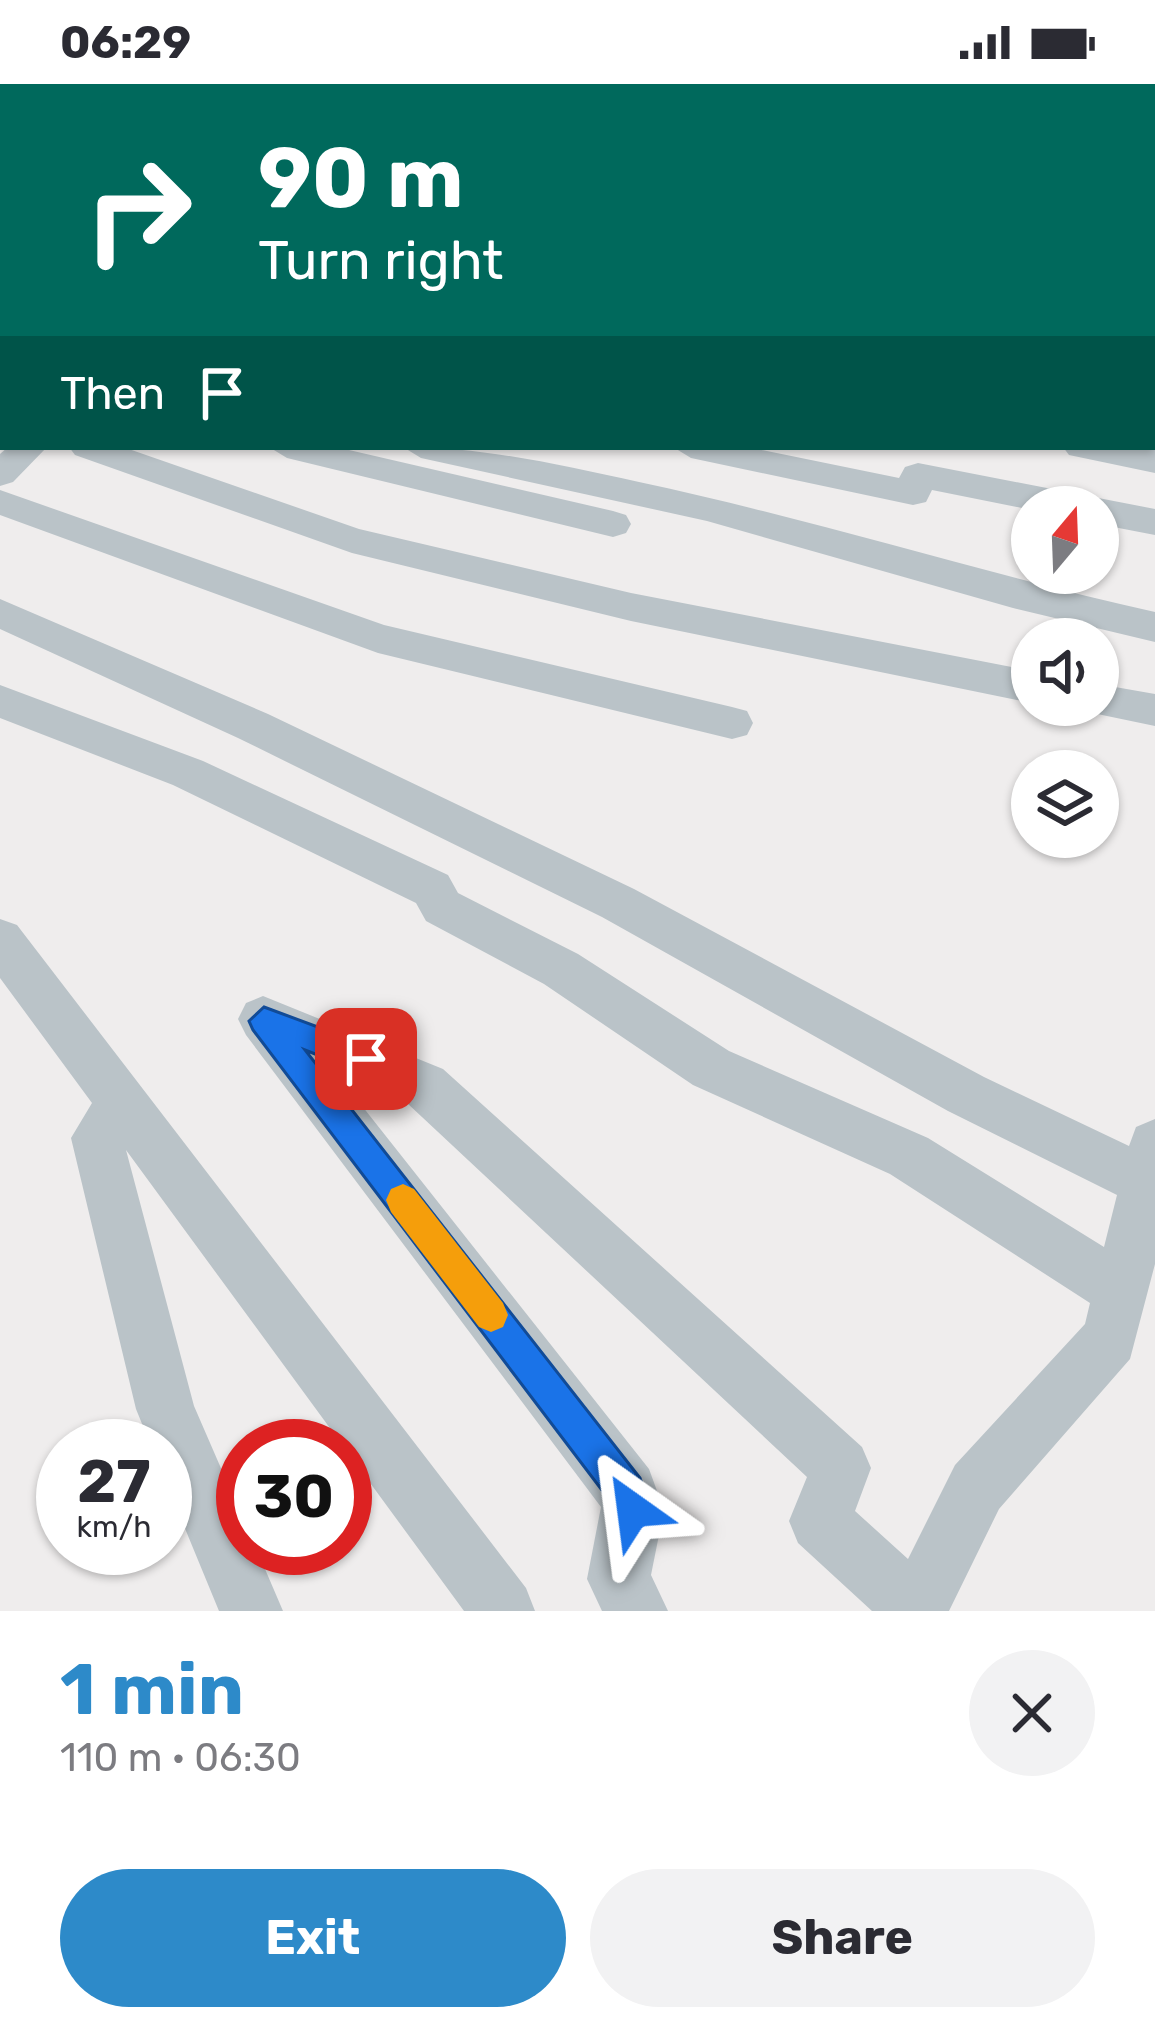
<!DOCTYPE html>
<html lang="en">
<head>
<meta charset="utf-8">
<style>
  body { margin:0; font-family:Rubik,sans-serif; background:#f2f2f3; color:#2b2b33; height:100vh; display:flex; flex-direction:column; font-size:45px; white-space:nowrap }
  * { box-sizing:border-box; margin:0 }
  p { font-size:39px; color:#7c7c81 }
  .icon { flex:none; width:66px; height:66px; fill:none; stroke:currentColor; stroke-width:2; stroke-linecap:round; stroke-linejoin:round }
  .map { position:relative; height:1527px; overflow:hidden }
  .panel { display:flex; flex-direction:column; background:#fff; flex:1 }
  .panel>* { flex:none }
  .guide { position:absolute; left:0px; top:0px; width:1155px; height:366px; box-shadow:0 3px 9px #0004; background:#00695c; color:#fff; overflow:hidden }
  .needle { width:78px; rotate:19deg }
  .controls { position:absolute; left:1011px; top:402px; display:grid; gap:24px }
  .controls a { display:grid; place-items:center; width:108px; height:108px; border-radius:50%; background:#fff; box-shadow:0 3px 9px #0004; font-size:60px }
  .speed { position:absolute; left:36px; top:1335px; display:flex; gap:24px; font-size:60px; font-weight:700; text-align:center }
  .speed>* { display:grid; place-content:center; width:156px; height:156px; border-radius:50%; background:#fff; box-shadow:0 3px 9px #0004; line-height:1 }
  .speed small { font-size:30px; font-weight:400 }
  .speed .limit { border:18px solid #d22; background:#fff; color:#111 }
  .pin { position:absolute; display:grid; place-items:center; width:102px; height:102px; color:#fff; margin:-51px; border-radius:24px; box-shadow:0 6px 18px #0006 }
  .me { position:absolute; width:132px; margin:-66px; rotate:329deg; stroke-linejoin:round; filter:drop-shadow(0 0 9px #0008) }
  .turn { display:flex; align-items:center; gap:42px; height:252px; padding:0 60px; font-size:54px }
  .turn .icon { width:156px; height:156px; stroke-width:2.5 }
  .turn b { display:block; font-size:84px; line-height:102px }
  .then { display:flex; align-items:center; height:114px; padding:0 60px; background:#0003; gap:24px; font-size:45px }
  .round { display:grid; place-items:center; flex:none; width:126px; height:126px; border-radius:63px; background:#f2f2f3 }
  .overview { display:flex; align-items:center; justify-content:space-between; height:204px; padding:0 60px }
  h1 { font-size:72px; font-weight:700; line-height:90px; color:#2d8ac9 }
  .action { display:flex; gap:24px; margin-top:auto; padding:24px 60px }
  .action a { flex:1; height:138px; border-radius:72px; background:#2d8ac9; color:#fff; font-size:48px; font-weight:700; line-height:138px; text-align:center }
  .action a+a { background:#f2f2f3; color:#2b2b33 }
  .status { display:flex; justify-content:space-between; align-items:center; height:84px; padding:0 60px; background:#fff; direction:ltr }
  .status svg { height:33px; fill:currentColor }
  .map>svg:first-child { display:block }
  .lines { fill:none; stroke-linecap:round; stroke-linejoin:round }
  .street { fill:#bac3c8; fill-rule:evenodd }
  .route { fill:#1a73e8; stroke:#114b97; stroke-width:3 }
  .slow { fill:#f59e0b }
</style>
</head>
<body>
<div class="status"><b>06:29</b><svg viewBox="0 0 49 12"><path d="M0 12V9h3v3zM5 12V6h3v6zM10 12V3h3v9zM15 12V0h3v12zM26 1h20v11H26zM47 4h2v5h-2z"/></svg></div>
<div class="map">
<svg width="1155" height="1527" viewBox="0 0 1155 1527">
  <rect width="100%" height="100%" fill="#efeded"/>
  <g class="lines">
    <!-- street -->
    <g class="street">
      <polygon points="425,0 453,0 423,3"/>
      <polygon points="500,0 544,0 546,3 502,3"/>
      <rect x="655" y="0" width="26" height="3"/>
      <polygon points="738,0 804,0 806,3 740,3"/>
      <polygon points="1046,0 1117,0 1119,3 1048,3"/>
      <polygon points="1143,0 1155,0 1155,14 1152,3"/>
      <rect x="1152" y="35" width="3" height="16"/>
      <rect x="1152" y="94" width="3" height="18"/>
      <polygon points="1152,171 1155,172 1155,190 1152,189"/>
      <rect x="1152" y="227" width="3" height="20"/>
      <rect x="1152" y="268" width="3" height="20"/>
      <rect x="1152" y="310" width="3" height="22"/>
      <polygon points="8,363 47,363 13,398 0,402 0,370"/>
      <polygon points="69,363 123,363 359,445 631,509 1032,587 1032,619 631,537 352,469 75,371"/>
      <polygon points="269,363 336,363 613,427 626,431 631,440 626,449 613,453 287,374"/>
      <path d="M 403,363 C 485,363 559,381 639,398 C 812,435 982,489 1155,528 L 1155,558 L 1013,524 L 707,437 L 421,374 Z"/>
      <polygon points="673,363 747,363 899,394 905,383 918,379 1155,425 1155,451 1098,440 1098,423 1032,426 932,406 926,418 913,421 691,374"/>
      <polygon points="1063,363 1155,365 1155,389 1069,371"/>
      <polygon points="0,406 384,541 732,623 747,627 753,639 747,651 732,655 378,569 0,431"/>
      <polygon points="0,515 268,630 634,805 984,993 1129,1062 1136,1043 1155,1035 1155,1180 1130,1275 999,1425 949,1527 872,1527 798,1459 789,1437 807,1393 407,1019 336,989 649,1385 664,1426 651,1491 668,1527 602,1527 587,1495 601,1423 246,951 238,935 246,919 263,912 443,985 862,1363 871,1384 855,1427 908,1475 955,1381 1085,1240 1090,1219 890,1090 693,1001 544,900 426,837 416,819 173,701 0,634 0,601 203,677 448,791 458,809 578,870 729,967 928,1054 1104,1163 1117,1111 948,1027 602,833 238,654 0,545"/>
      <polygon points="1098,600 1155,610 1155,642 1083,627 1080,621 1098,621"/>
      <polygon points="0,835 17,841 526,1504 535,1527 464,1527 126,1066 194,1322 243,1435 243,1464 256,1464 283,1527 219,1527 165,1396 165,1362 151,1362 136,1325 71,1054 92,1019 0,894"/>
    </g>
  </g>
  <!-- route -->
  <polygon class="route" points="264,923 377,965 381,975 377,985 366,990 305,966 640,1394 651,1426 646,1439 633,1444 620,1439 611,1418 253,946 249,937"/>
  <!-- slow -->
  <polygon class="slow" points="403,1100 414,1105 503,1219 508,1231 503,1243 491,1248 479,1243 391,1128 386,1116 391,1105"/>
</svg>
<div class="controls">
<a><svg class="needle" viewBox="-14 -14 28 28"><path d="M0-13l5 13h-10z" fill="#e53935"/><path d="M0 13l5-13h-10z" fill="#7c7c81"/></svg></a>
<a><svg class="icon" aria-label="sound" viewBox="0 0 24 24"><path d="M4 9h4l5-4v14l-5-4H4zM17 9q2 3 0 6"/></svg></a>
<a><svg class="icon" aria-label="layers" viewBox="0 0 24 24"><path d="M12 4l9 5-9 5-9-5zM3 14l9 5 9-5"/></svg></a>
</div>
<div class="speed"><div>27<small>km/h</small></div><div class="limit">30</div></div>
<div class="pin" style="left:366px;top:975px;background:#d93025"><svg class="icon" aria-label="arrive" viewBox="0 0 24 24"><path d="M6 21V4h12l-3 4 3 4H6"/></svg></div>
<svg class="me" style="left:633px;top:1426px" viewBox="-20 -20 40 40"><path d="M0-17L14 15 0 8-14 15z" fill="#1a73e8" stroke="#fff" stroke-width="4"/></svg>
<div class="guide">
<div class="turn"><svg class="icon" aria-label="right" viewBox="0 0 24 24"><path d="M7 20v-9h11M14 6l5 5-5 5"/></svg><div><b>90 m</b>Turn right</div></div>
<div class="then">Then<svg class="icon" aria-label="arrive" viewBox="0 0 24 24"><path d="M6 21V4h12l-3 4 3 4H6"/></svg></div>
</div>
</div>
<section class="panel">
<div class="overview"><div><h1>1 min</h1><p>110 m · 06:30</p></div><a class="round"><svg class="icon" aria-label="close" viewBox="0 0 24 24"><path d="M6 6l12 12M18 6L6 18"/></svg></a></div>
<div class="action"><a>Exit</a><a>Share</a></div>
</section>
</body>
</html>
